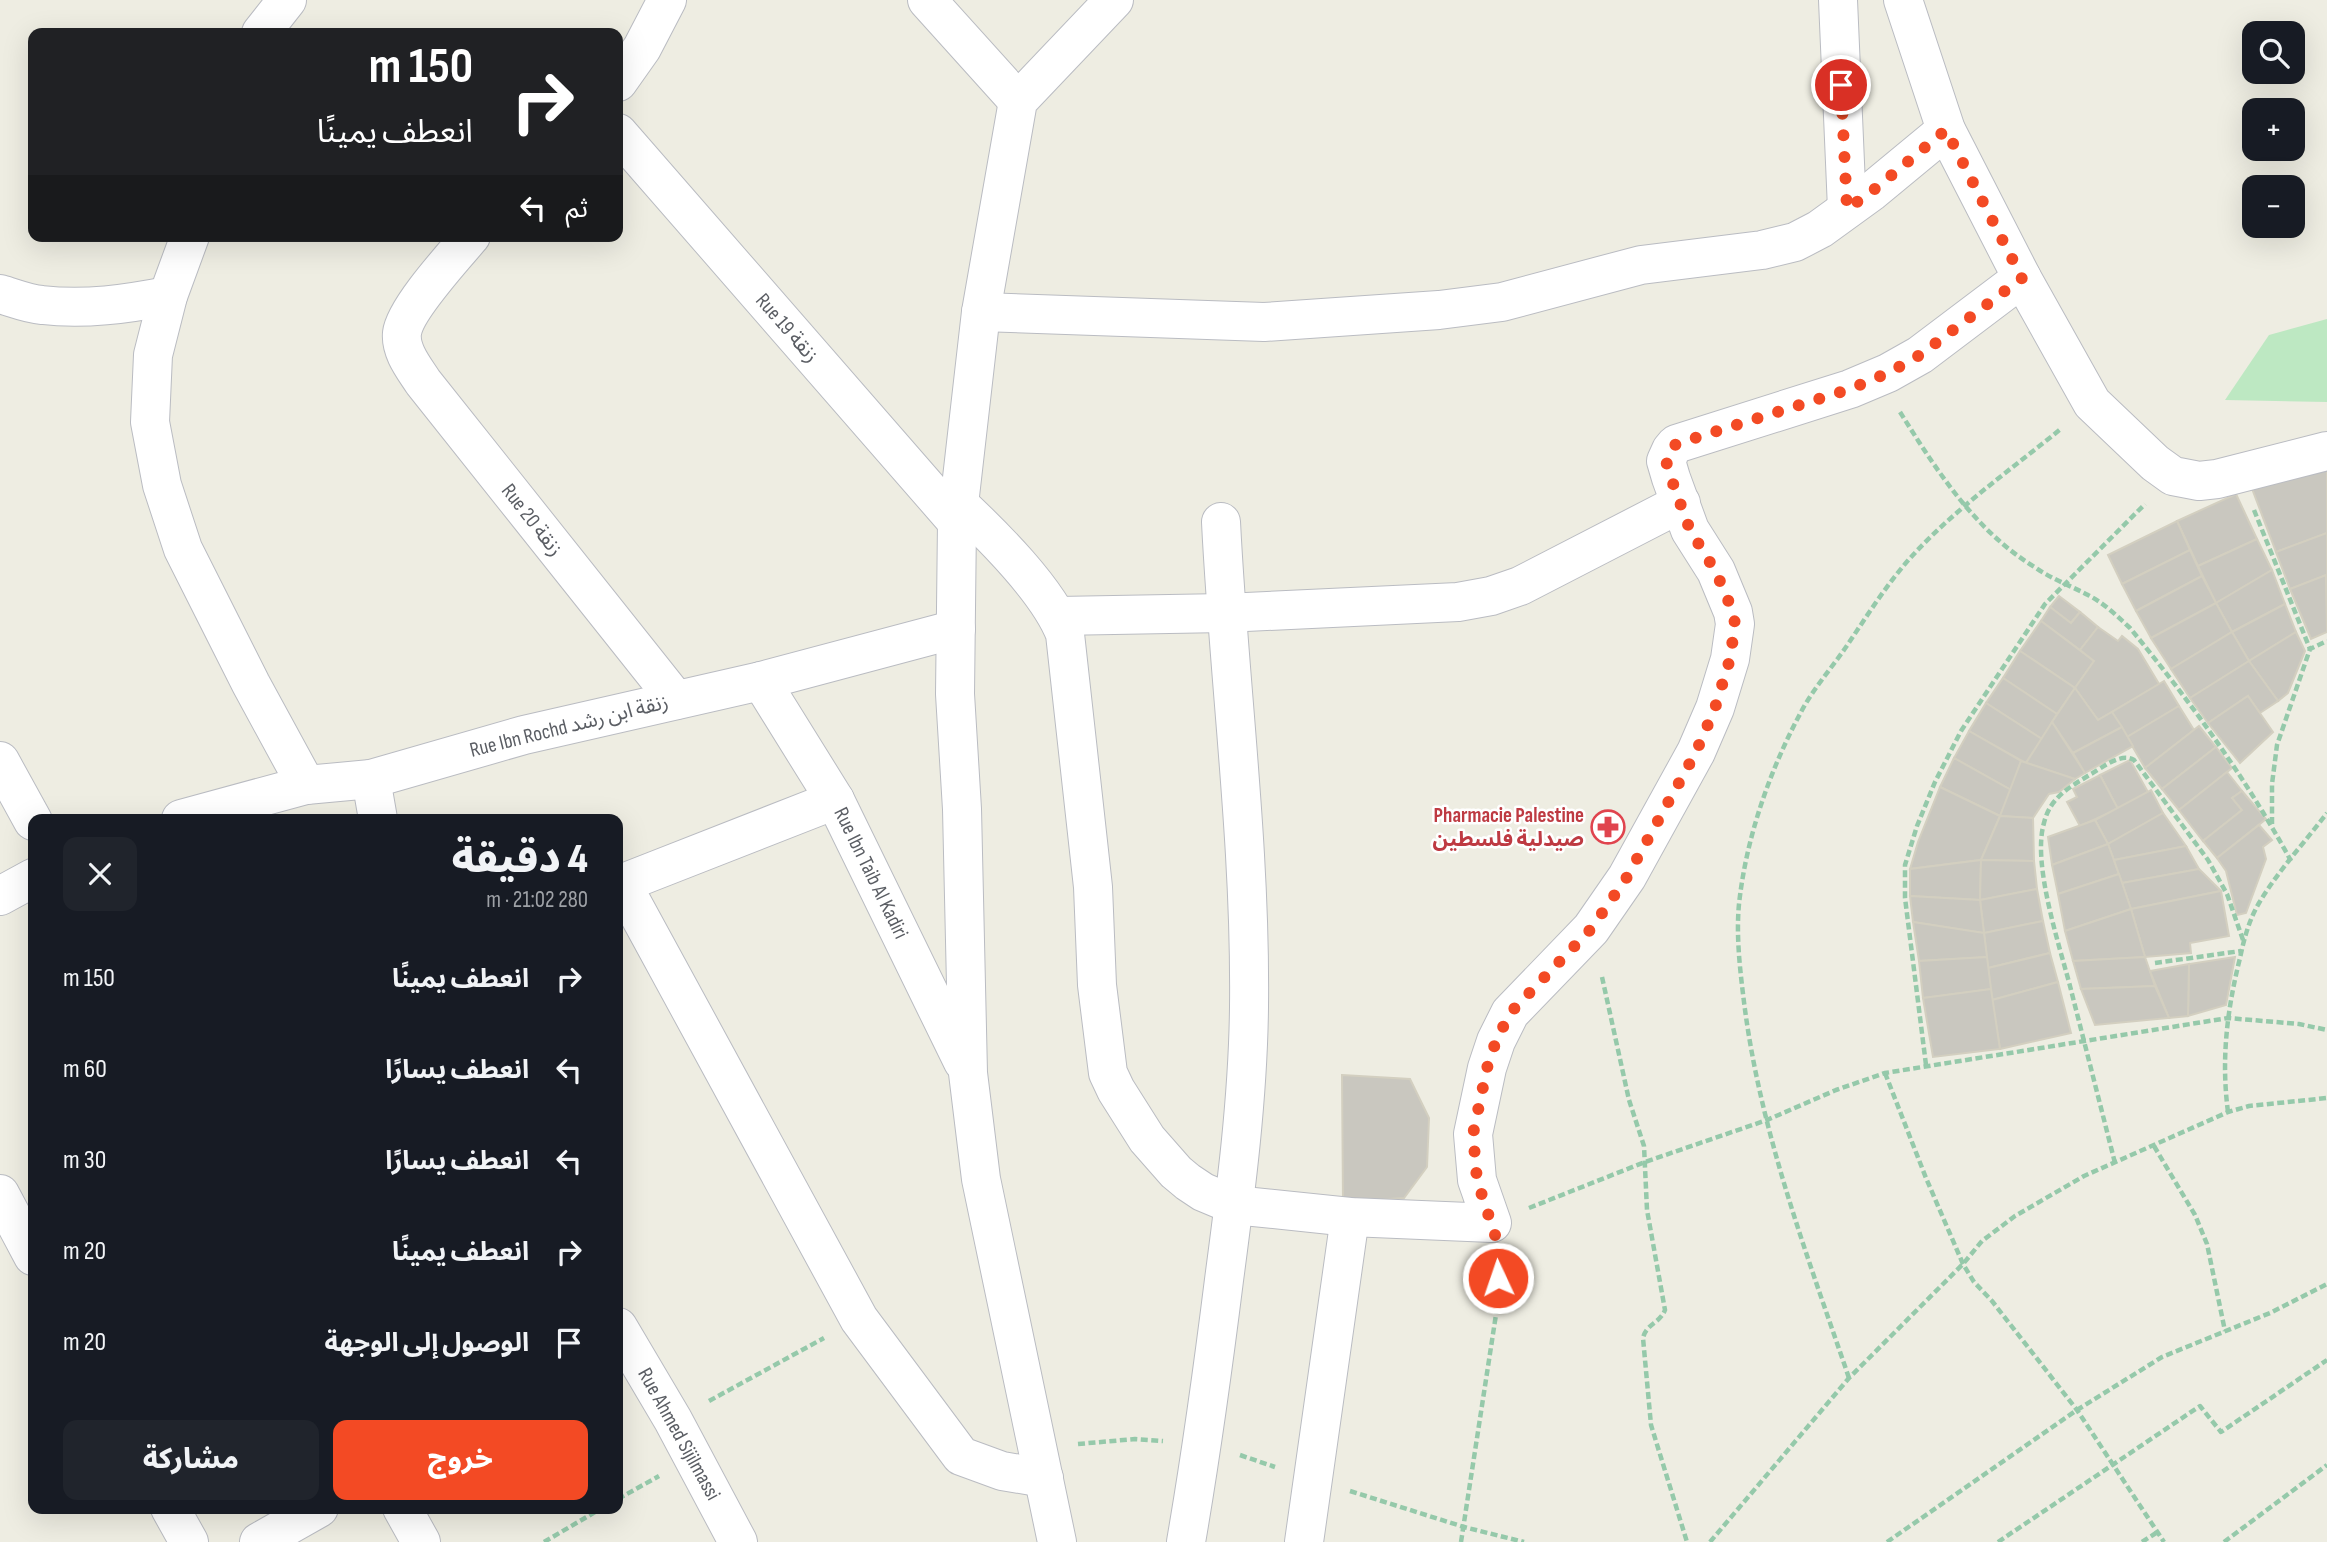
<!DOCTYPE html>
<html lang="ar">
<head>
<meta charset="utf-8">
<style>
  body { margin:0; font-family:"Sofia Sans Condensed","Noto Sans Arabic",sans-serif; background:#20242c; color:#f1f3f6; direction:rtl; height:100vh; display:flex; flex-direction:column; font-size:26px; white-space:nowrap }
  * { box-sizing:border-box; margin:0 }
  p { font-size:23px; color:#9ea1a6 }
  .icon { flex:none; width:38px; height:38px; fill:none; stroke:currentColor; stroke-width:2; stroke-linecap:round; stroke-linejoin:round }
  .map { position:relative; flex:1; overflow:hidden; direction:ltr }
  .sheet { position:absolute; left:28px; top:814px; width:595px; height:700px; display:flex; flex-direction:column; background:#171b24; border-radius:14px; box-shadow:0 7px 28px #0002; direction:rtl }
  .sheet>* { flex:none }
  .banner { position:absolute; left:28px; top:28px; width:595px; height:214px; border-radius:14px; box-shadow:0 7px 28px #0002; direction:rtl; background:#202124; color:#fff; overflow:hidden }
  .controls { position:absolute; left:2242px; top:21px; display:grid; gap:14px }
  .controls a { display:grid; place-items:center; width:63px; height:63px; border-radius:14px; background:#171b24; box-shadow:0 7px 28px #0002; font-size:35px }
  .pin { position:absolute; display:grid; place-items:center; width:60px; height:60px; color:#fff; margin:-30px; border:4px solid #fff; border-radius:50%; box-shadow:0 2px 7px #0007 }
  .me { position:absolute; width:77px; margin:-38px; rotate:357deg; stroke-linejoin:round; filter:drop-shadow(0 0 5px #0008) }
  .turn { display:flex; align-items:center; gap:24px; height:147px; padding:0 35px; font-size:32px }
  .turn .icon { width:91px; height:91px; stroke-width:2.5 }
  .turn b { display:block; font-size:49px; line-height:60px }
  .then { display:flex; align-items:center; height:66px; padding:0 35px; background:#0003; gap:14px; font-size:26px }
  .round { display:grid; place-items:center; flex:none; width:74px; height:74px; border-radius:14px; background:#20242c }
  .head { display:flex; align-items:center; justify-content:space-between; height:119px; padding:0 35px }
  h1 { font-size:42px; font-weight:800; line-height:52px }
  .primary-button { display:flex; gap:14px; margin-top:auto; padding:14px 35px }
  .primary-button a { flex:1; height:80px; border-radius:14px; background:#f34a24; color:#fff; font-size:28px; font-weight:800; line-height:80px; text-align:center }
  .primary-button a+a { background:#20242c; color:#f1f3f6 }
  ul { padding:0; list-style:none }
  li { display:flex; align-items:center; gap:21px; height:91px; padding:0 35px }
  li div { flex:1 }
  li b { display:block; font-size:26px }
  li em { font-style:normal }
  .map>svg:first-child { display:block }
  .green { fill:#bde8c2 }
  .building { fill:#c9c7bf; stroke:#d3cfc0; stroke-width:2 }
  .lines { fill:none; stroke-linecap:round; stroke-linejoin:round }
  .street-casing { stroke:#babcc2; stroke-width:40 }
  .path { stroke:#95c9aa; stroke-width:4.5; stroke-dasharray:7 3.5; stroke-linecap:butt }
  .street { stroke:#fff; stroke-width:38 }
  .route { stroke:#f34a24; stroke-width:12; stroke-dasharray:0 21.6 }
  .labels { text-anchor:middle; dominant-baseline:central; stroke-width:5; stroke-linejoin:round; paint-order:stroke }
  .street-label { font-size:21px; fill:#5b5e64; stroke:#fff }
  .health-label { font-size:21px; font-weight:bold; fill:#be3a42; stroke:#fff; text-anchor:end }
</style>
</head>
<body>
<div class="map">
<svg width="2327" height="1542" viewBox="0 0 2327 1542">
  <rect width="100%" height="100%" fill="#eeede2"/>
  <!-- green -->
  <polygon class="green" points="2327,319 2327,402 2225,400 2269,335"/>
  <!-- building -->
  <g class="building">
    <polygon points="2327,462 2327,533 2276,552 2251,486"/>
    <polygon points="2236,494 2257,539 2198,566 2177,521"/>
    <polygon points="2177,521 2190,550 2122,584 2108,555"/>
    <polygon points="2327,533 2327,575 2290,589 2276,552"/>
    <polygon points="2257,539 2272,570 2216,603 2198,566"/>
    <polygon points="2190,550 2202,576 2136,611 2122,584"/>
    <polygon points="2272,570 2285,604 2232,632 2216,603"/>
    <polygon points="2326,575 2327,632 2311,639 2290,589"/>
    <polygon points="2202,576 2216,603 2151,638 2136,611"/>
    <polygon points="2059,596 2080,612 2071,623 2050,607"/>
    <polygon points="2216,603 2232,632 2171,669 2151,638"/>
    <polygon points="2285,604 2296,632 2249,661 2232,632"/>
    <polygon points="2050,607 2071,623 2080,612 2098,627 2080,650 2041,621"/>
    <polygon points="2041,621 2094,661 2075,688 2020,651"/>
    <polygon points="2098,627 2118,641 2122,636 2138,649 2159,684 2098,720 2075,688 2094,661 2080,650"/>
    <polygon points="2232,632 2249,661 2190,698 2171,669"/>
    <polygon points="2296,632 2305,651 2288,693 2278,701 2249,661"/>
    <polygon points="2020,651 2075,688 2057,714 2003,678"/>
    <polygon points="2249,661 2278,701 2260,713 2248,696 2208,723 2190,698"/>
    <polygon points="2003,678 2057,714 2042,739 1986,703"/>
    <polygon points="2164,681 2179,706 2127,737 2112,712"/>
    <polygon points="2075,688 2098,720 2112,712 2122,727 2073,753 2052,722"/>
    <polygon points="2248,696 2273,732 2240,763 2208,723"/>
    <polygon points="1986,703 2042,739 2026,763 1969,731"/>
    <polygon points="2179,706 2194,730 2145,768 2127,737"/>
    <polygon points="2052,722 2085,773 2075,779 2026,763"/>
    <polygon points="2199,726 2216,747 2162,789 2145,768"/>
    <polygon points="2122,727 2133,746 2085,773 2073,753"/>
    <polygon points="1969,731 2021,761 2011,790 1954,758"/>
    <polygon points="2216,747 2232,768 2179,810 2162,789"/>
    <polygon points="1954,758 2011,790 2000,816 1940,787"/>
    <polygon points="2130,760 2148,792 2118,809 2100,775"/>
    <polygon points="2021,761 2075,779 2059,792 2049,794 2033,818 2000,816"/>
    <polygon points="2227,772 2242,791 2232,798 2242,810 2203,841 2179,810"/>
    <polygon points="2100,775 2118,809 2080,826 2067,802 2077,797 2073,789"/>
    <polygon points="1940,787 2000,816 1981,860 1910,869 1918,842"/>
    <polygon points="2151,790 2163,813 2108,844 2095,820"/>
    <polygon points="2242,791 2266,819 2217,858 2203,841 2242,810 2232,798"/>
    <polygon points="2163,813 2186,846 2114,860 2108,844"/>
    <polygon points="2000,816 2033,818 2034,861 1981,860"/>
    <polygon points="2095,820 2108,844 2052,865 2048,837"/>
    <polygon points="2259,825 2272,840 2263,847 2266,859 2246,913 2237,915 2226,871 2217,858"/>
    <polygon points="2108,844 2119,874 2058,894 2052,865"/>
    <polygon points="2186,846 2199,869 2122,883 2114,860"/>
    <polygon points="1981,860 1980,900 1910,896 1910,869"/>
    <polygon points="1981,860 2034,861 2037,889 1980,900"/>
    <polygon points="2199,869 2221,891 2131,909 2122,883"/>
    <polygon points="2119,874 2131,909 2065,931 2058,894"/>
    <polygon points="2037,889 2043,921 1984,933 1980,900"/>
    <polygon points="2221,891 2229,936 2190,943 2191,953 2145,957 2131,909"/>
    <polygon points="1910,896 1980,900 1984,933 1913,922"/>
    <polygon points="2131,909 2145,957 2073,961 2065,931"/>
    <polygon points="2043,921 2050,953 1988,968 1984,933"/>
    <polygon points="1913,922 1984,933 1987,957 1919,961"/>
    <polygon points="2050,953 2058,982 1992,1000 1988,968"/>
    <polygon points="1987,957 1991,989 1923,998 1919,961"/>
    <polygon points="2145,957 2155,986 2081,989 2073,961"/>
    <polygon points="2235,957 2226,1005 2188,1016 2189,964"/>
    <polygon points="2189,964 2188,1016 2169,1018 2150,971"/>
    <polygon points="2058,982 2071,1033 2000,1049 1992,1000"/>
    <polygon points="2155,986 2169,1018 2095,1025 2081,989"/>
    <polygon points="1991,989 2000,1049 1933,1057 1923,998"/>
    <polygon points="1342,1075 1410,1079 1429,1118 1427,1167 1404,1198 1343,1202"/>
  </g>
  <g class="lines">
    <defs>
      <g id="street">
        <polyline points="927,0 1018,101"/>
        <polyline points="1838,0 1847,209"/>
        <polyline points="1903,0 1946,130 2022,278 2092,403 2155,463 2173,476 2199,481 2217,479 2327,451"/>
        <polyline points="261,33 287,0"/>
        <polyline points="618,82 642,48 667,0"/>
        <polyline points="618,133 957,522"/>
        <polyline points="190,236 168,296 153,355 150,422 162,485 183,549 251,684 306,785"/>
        <path d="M 471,236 C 454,256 405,309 402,333 C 400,351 414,368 423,382 L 676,700"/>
        <path d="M 0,294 C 14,298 28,304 42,305 C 85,310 127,304 168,296"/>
        <polyline points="981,312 1264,322 1439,310 1502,302 1641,265 1762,250 1795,242 1820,229 1871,192 1946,130"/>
        <path d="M 958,503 C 993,536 1048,590 1065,634 L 1093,887 L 1097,985 L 1108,1073 L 1116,1090 L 1147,1139 L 1176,1172 L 1188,1182 L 1203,1192 L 1234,1205 L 1350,1217 L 1492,1223 L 1477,1180 L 1473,1134 L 1487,1068 L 1496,1041 L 1510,1013 L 1591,929 L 1627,877 L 1696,752 L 1715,708 L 1730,659 L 1735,624 L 1733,612 L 1716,571 L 1690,530 L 1671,478 L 1666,461 L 1671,450 L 1676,444 L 1850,389 L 1888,373 L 1920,355 L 2022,278"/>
        <polyline points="1058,616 1225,613 1458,602 1491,596 1520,586 1681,503"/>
        <polyline points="761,681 835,800 963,1062"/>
        <polyline points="0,761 33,821"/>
        <polyline points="371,779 378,819"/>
        <polyline points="181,819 306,785 371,779 524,735 761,681 956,629"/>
        <polyline points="622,884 859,1319 961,1456 1002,1471 1044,1478"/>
        <polyline points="618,885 835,800"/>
        <polyline points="0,896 33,878"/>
        <polyline points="0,1194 33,1256"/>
        <polyline points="618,1327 673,1420 738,1542"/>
        <polyline points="170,1508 189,1542"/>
        <polyline points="402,1508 421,1542"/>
        <polyline points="259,1542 319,1508"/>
        <polyline points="1057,1542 981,1179 968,1073 962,809 955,694 957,522 981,312 1018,101 1114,0"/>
        <path d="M 1186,1542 C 1201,1455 1213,1368 1224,1280 C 1236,1190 1248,1098 1249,1007 C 1251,845 1229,683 1221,522"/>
        <polyline points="1304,1542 1350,1217"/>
      </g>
    </defs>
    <!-- street casing -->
    <use href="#street" class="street-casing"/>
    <!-- path -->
    <g class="path">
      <path d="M 1900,412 C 1937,471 1975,531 2036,568 C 2052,579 2071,586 2088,595 C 2104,603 2117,616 2130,628 C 2190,701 2246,778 2291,861"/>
      <polyline points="2254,510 2310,649"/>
      <polyline points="2272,824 2272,784 2277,745 2310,649 2327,641"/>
      <polyline points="2155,963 2241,951"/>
      <path d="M 1602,977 L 1629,1100 L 1644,1146 L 1647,1210 L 1665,1310 C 1660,1323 1646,1324 1643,1338 L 1651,1425 L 1687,1542"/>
      <polyline points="1926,1065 1905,898 1905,865 1917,826 1935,782 1961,731 2045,604 2145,504"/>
      <polyline points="1885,1073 1926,1178 1963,1264 1974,1282 1992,1301 2077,1410 2164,1542"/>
      <path d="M 2228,1112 C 2221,1059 2227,1010 2240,958 C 2244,939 2249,920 2259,903 C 2278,871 2305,842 2327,813"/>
      <polyline points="2154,1146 2195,1215 2207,1244 2225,1331"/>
      <path d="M 2115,1163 C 2100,1104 2085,1045 2070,986 C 2059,944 2032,863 2044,823 C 2050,797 2070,787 2091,774 C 2102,768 2121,752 2134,760 L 2208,860 L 2227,894 L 2243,940"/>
      <polyline points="1529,1208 1645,1162 1767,1120 1836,1090 1885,1073 2228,1018 2299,1024 2327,1030"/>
      <path d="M 1849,1378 C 1807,1255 1760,1131 1744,1002 C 1740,970 1736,936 1739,904 C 1746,839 1769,772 1800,714 C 1812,690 1831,669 1846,647 C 1867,616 1888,582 1913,555 C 1955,509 2014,467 2062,428"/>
      <polyline points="709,1401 824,1338"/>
      <polyline points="1078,1444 1135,1439 1163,1441"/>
      <polyline points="1240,1455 1275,1467"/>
      <polyline points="1350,1491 1464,1527 1524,1542"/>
      <polyline points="618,1499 659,1476"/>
      <polyline points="544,1542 602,1508"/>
      <polyline points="1461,1542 1497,1308 1498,1261"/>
      <polyline points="1710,1542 1849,1378 1963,1264 1982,1241 2015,1216 2084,1176 2228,1112 2249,1106 2327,1098"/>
      <polyline points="1887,1542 2077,1410 2162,1357 2270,1313 2327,1284"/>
      <polyline points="1998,1542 2200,1406 2221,1432 2327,1360"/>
      <polyline points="2142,1542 2156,1533"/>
      <polyline points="2224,1542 2327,1465"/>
    </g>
    <!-- street -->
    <use href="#street" class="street"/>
  </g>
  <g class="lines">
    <!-- route -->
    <polyline class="route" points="1498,1278 1496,1238 1477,1180 1473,1134 1487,1068 1496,1041 1510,1013 1591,929 1627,877 1696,752 1715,708 1730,659 1735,624 1733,612 1716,572 1690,530 1671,478 1666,461 1671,450 1676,444 1850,389 1888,373 1920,355 2022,278 1946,130 1871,192 1847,209 1841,85"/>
  </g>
  <!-- icons -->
  <defs>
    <symbol id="pharmacy-ring" viewBox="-11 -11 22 22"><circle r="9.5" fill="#fff" stroke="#e0444e" stroke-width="1.5"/><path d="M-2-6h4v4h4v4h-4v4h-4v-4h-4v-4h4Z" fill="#e0444e"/></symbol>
  </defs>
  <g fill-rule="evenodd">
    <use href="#pharmacy-ring" x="1589" y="808" width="38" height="38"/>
  </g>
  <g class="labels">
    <!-- street labels -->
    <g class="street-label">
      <text transform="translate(787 328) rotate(49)">Rue 19 زنقة</text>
      <text transform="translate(532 520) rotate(52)">Rue 20 زنقة</text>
      <text transform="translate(569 726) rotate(-14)">Rue Ibn Rochd زنقة ابن رشد</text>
      <text transform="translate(871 873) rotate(64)">Rue Ibn Taib Al Kadiri</text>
      <text transform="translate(679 1434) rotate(61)">Rue Ahmed Sijilmassi</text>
    </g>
    <!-- health labels -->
    <g class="health-label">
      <text x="1584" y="815">Pharmacie Palestine<tspan x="1584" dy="24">صيدلية فلسطين</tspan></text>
    </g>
  </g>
</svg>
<div class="controls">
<a><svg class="icon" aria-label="search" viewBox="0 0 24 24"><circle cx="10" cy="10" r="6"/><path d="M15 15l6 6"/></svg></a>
<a>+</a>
<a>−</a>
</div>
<div class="pin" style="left:1841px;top:85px;background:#d93025"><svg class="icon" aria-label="arrive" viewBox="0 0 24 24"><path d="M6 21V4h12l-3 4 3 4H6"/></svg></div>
<svg class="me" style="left:1498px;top:1278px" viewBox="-20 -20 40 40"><circle r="17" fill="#f34a24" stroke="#fff" stroke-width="3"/><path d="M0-11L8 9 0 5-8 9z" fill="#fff"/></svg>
<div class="banner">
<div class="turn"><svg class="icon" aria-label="right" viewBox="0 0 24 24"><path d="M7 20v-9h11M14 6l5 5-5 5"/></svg><div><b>150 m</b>انعطف يمينًا</div></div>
<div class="then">ثم<svg class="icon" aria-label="left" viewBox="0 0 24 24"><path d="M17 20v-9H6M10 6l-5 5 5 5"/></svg></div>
</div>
<section class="sheet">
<div class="head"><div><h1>4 دقيقة</h1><p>280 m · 21:02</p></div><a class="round"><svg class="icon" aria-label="close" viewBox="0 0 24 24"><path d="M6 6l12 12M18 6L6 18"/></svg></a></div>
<ul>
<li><svg class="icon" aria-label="right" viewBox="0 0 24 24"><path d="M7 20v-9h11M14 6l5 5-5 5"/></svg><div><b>انعطف يمينًا</b></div><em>150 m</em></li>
<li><svg class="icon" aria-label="left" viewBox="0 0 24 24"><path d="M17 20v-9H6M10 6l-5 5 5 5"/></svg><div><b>انعطف يسارًا</b></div><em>60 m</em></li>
<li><svg class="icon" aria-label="left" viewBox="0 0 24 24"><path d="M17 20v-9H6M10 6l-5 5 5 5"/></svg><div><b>انعطف يسارًا</b></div><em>30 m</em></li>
<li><svg class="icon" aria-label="right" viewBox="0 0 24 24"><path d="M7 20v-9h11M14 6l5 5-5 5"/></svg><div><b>انعطف يمينًا</b></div><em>20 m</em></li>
<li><svg class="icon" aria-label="arrive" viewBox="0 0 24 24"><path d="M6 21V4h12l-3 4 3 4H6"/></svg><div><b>الوصول إلى الوجهة</b></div><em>20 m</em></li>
</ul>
<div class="primary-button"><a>خروج</a><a>مشاركة</a></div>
</section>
</div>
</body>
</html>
